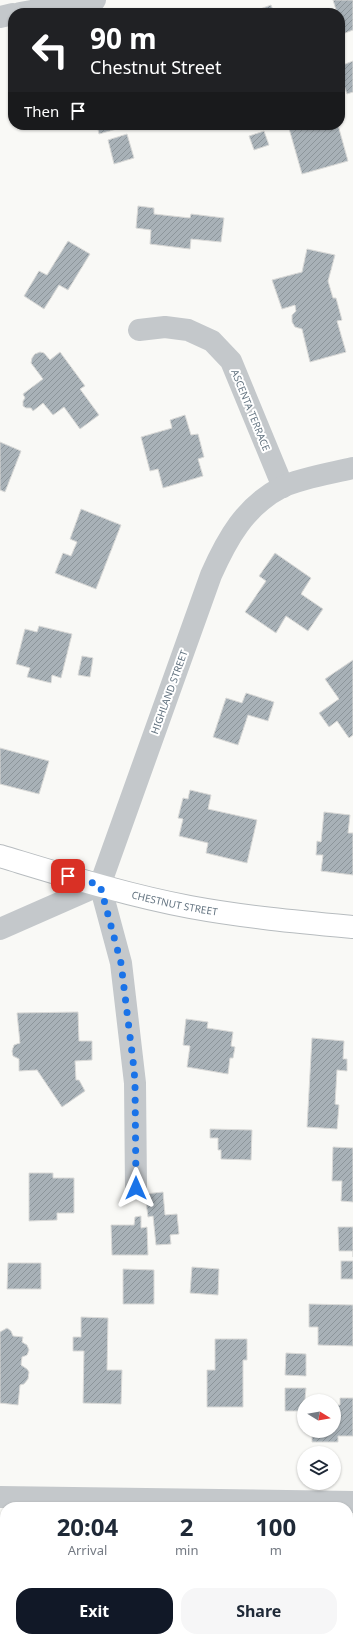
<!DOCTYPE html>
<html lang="en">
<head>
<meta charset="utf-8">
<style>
  body { margin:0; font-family:"Noto Sans",sans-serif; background:#f6f6f7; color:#1f2937; height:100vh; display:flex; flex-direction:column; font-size:15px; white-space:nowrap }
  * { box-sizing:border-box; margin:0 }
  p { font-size:13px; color:#747a83 }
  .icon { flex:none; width:22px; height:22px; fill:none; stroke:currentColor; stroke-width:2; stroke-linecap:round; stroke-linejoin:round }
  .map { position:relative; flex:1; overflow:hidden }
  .panel { position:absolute; left:0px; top:1502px; width:353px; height:140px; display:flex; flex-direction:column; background:#fff; border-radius:16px 16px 0 0; box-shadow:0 1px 3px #0004 }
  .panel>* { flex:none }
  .hud { position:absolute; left:8px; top:8px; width:337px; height:122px; border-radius:16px; box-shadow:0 1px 3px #0004; background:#202124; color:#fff; overflow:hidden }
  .needle { width:26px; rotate:101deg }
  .fabs { position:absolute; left:297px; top:1394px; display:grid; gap:8px }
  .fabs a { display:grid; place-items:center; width:44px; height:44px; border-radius:50%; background:#fff; box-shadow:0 1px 3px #0004; font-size:20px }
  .pin { position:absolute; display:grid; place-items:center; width:34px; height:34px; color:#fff; margin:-17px; border-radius:8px; box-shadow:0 2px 6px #0006 }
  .me { position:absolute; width:44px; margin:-22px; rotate:0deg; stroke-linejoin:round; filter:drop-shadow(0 0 3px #0008) }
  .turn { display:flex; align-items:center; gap:14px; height:84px; padding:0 16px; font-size:18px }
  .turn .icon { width:52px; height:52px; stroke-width:2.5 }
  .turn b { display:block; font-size:28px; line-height:34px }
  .then { display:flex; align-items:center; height:38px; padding:0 16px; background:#0003; gap:8px; font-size:15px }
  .eta { display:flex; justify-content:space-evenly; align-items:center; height:68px; text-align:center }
  .eta b { font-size:24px; font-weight:700; line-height:28px }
  .action { display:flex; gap:8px; margin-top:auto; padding:8px 16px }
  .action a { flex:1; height:46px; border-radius:16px; background:#111827; color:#fff; font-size:16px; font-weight:700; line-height:46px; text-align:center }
  .action a+a { background:#f6f6f7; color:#1f2937 }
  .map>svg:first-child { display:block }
  .building { fill:url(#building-hatch); stroke:#dadad8 }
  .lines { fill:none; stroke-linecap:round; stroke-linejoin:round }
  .major-casing { stroke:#b7bcbf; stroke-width:24 }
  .minor { stroke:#c4c8cb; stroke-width:22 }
  .major { stroke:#fff; stroke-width:22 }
  .route { stroke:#1a73e8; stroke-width:7; stroke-dasharray:0 12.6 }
  .labels { text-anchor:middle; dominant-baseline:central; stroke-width:4; stroke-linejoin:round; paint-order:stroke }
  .street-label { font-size:10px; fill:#647481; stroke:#fff }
</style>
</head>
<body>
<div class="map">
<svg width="353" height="1642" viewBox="0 0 353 1642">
  <defs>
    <pattern id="building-hatch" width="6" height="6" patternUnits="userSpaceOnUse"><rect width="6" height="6" fill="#a8b1b7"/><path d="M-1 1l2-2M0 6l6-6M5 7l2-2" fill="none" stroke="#8c959a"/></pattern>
  </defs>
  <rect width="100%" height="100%" fill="#f9f9f6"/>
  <!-- building -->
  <g class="building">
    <polygon points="333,0 353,0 353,30 340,35 340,13 337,13"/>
    <polygon points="271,5 273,10 278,9 279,13 249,13"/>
    <polygon points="353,61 353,92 347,94 340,74 340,66"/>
    <polygon points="97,125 119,125 120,128 99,134"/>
    <polygon points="288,125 338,125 348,161 302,174"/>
    <polygon points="264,131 269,145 254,150 249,136"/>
    <polygon points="127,134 134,158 114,164 108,140"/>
    <polygon points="138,206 154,208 154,214 190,218 191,214 224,218 221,242 191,239 190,249 150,244 151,230 136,228"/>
    <polygon points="68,241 90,254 68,290 59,285 44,309 24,296 39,271 47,275"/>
    <polygon points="307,249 335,255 328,281 333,298 336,298 342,320 337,321 346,352 310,362 302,329 295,327 292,322 292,315 296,311 295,305 282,309 272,280 302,272"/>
    <polygon points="40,352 44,353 50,360 60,352 85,386 80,389 99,415 80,429 64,407 53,415 43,403 33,411 31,408 26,408 23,406 23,401 25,398 23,394 43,379 31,363 32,358 35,354"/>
    <polygon points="185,415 191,435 198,434 204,457 198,459 203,476 163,488 158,469 150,471 141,437 172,428 170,420"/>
    <polygon points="0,442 21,451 5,492 0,490"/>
    <polygon points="81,509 121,525 96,589 55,573 63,553 71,556 77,542 70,539"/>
    <polygon points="275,553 311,578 301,594 323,609 308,631 286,616 276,633 245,612 266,581 259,576"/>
    <polygon points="39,626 72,634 61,678 52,675 51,683 27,677 30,668 16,664 25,629 37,632"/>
    <polygon points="82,656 93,658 90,677 78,675"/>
    <polygon points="353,660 353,735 349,738 337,721 329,727 319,713 339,699 325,679"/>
    <polygon points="246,693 274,702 268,721 248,715 238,745 213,737 226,698 242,703"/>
    <polygon points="0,748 49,761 39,794 0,784"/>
    <polygon points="190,790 211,795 208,809 257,820 247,863 206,853 208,843 179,836 183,819 178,818 183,798 188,799"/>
    <polygon points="324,812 350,815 348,833 353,833 353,875 321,871 323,855 316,855 317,841 321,842"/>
    <polygon points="78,1012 79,1041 92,1041 92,1060 75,1061 76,1080 79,1080 85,1091 62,1107 37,1070 19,1071 19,1059 13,1056 12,1051 14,1045 20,1043 17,1013"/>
    <polygon points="186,1019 208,1022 207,1028 233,1032 231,1046 235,1047 233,1058 230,1058 228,1074 187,1067 190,1046 183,1045"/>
    <polygon points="312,1038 344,1041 343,1059 347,1059 347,1071 337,1070 335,1104 339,1105 337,1129 307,1127"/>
    <polygon points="210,1129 252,1130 251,1160 221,1159 221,1150 218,1150 218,1138 210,1138"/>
    <polygon points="333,1147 353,1148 353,1202 341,1201 342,1181 332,1181"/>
    <polygon points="29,1173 53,1173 53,1178 74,1178 74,1213 57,1213 57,1220 29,1221"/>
    <polygon points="163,1192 165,1215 177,1214 179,1234 170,1235 171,1244 156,1245 153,1216 148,1217 145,1194"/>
    <polygon points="141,1216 141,1228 147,1227 148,1255 112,1255 111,1225 134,1225 135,1217"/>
    <polygon points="338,1227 353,1227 353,1257 353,1251 339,1251"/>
    <rect x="341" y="1261" width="12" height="18"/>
    <polygon points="8,1263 41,1263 41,1289 7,1289"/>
    <polygon points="192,1267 219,1269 218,1295 190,1293"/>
    <polygon points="123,1269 154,1270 154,1304 123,1304"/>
    <polygon points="309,1304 353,1305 353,1346 318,1345 318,1327 309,1327"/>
    <polygon points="81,1317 108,1318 107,1370 122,1370 121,1404 83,1403 84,1351 73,1351 73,1337 81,1337"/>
    <polygon points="7,1328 11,1331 13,1336 23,1337 22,1342 27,1345 29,1350 27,1355 22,1357 21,1365 27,1369 29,1372 28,1379 24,1384 20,1385 18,1405 0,1403 0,1332"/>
    <polygon points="215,1339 247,1339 247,1360 243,1360 243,1407 207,1407 207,1370 215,1370"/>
    <polygon points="286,1353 306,1354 306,1376 285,1375"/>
    <polygon points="285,1388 306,1388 304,1411 285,1411"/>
    <polygon points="340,1398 353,1398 353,1436 338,1436 338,1442 312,1442 312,1431 334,1431 334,1405 340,1405"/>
    <polygon points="0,1561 2,1561 2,1566 5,1566 5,1633 0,1633"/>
    <rect x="348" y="1581" width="5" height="28"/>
  </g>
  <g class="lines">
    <defs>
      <g id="major">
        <path id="s1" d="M 0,856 C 63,875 126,895 190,907 C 244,917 299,922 353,927"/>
      </g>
    </defs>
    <!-- major casing -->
    <use href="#major" class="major-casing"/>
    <!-- minor -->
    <g class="minor">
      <polyline points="20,13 95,0"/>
      <polyline points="0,17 13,14"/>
      <polyline points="139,330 165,327 188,330 212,341 231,361 283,487"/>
      <polyline points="100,885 121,963 135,1083 136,1188"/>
      <path d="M 0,929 L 100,885 L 211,575 C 227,539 245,506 282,487 C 301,478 332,473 353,468"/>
      <polyline points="0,1497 353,1502"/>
      <polyline points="58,1642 58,1637"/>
    </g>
    <!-- major -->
    <use href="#major" class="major"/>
  </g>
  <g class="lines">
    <!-- route -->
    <polyline class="route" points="68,876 100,885 121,963 134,1069 135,1083 136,1188"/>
  </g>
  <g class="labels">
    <!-- street labels -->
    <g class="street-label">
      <text transform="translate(251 410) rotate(68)">ASCENTA TERRACE</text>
      <text transform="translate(169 692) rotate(-70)">HIGHLAND STREET</text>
      <text stroke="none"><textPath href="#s1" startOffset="181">CHESTNUT STREET</textPath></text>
    </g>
  </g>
</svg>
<div class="fabs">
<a><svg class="needle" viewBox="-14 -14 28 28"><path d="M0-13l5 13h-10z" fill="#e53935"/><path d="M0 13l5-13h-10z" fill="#747a83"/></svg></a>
<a><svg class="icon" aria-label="layers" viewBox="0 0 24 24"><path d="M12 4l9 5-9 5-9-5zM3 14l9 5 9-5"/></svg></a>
</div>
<div class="pin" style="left:68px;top:876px;background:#d93025"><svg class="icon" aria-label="arrive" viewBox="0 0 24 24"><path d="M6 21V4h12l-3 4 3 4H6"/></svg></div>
<svg class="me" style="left:136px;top:1188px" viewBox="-20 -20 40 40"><path d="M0-17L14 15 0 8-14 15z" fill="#1a73e8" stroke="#fff" stroke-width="4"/></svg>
<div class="hud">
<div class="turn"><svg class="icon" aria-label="left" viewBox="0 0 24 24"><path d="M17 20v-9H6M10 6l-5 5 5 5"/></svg><div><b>90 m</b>Chestnut Street</div></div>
<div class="then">Then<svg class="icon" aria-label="arrive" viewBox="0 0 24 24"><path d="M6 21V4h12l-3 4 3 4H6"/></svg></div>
</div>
<section class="panel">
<div class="eta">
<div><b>20:04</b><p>Arrival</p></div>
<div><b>2</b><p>min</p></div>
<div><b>100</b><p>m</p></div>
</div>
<div class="action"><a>Exit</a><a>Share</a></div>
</section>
</div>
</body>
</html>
